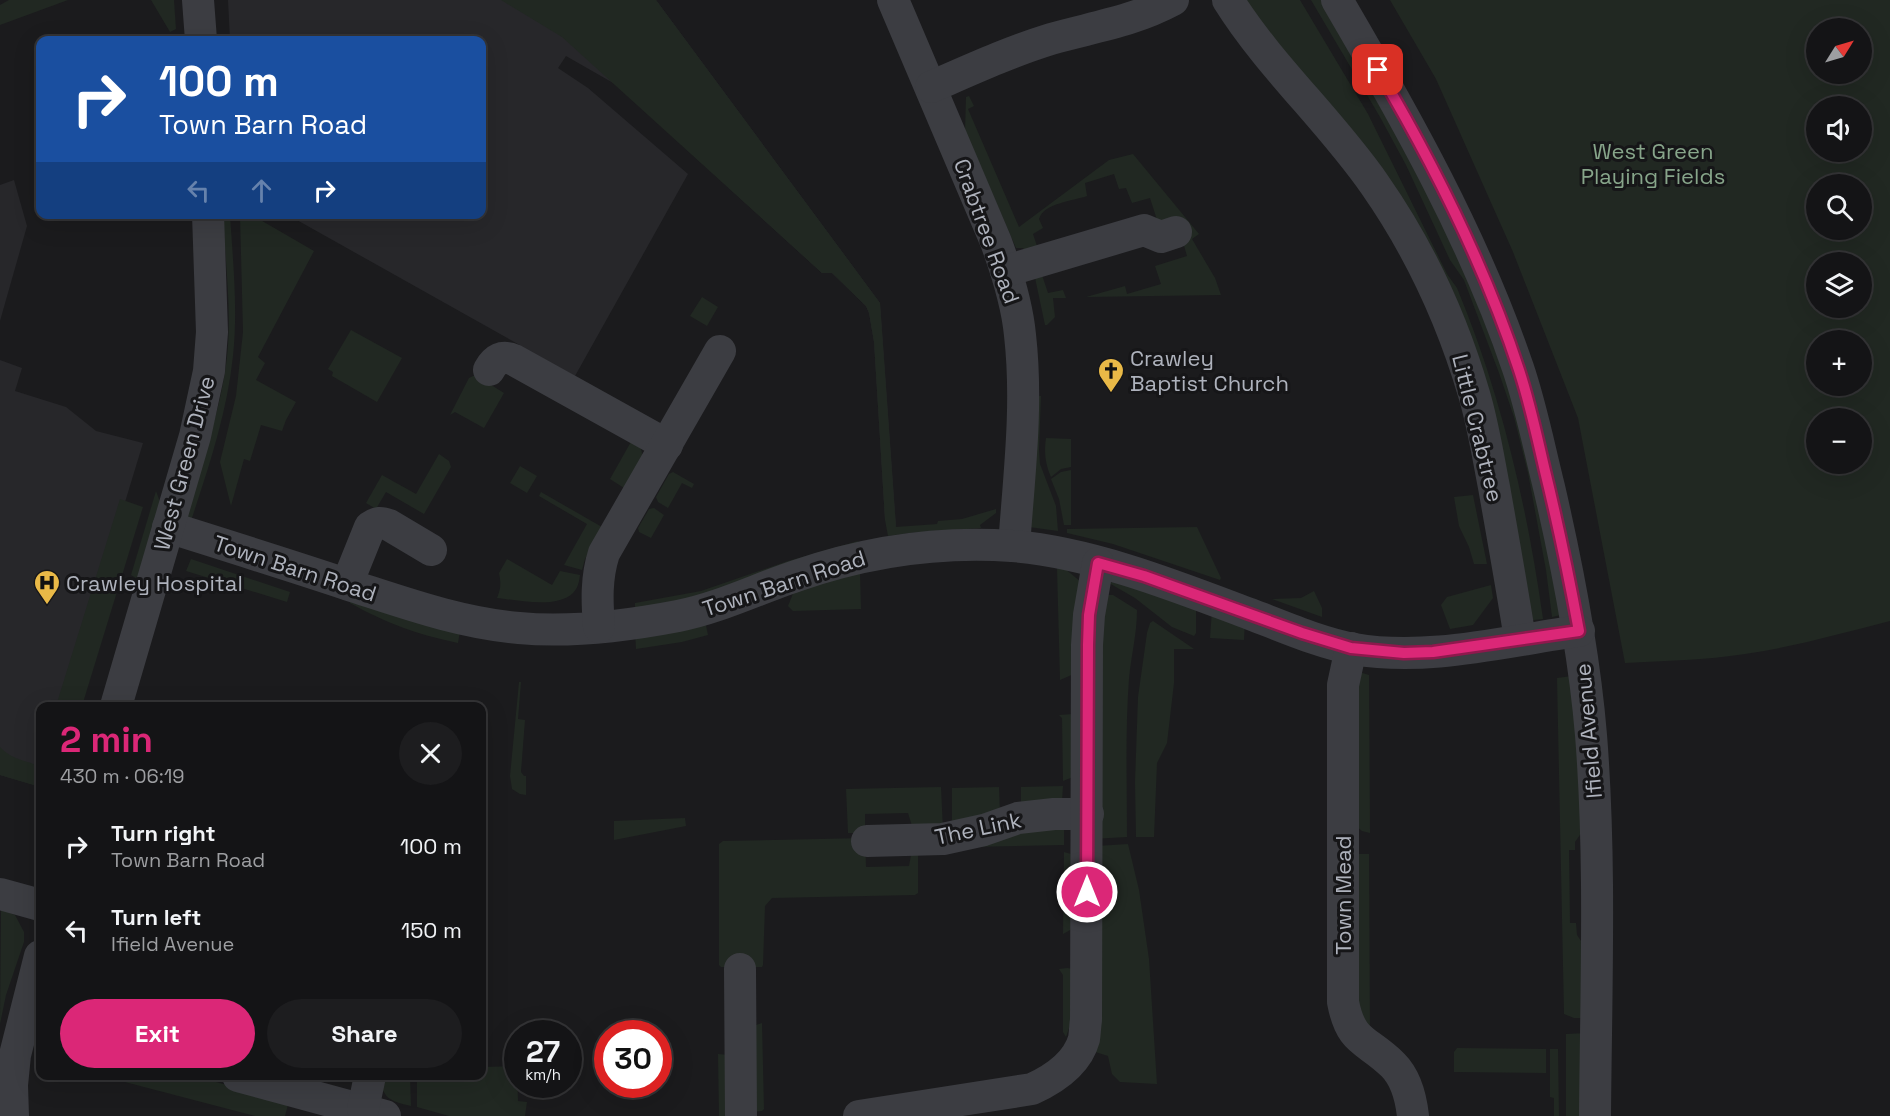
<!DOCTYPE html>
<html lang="en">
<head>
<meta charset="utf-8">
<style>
  body { margin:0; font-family:"Space Grotesk",sans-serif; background:#1d1d1f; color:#f1f3f6; height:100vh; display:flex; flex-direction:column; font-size:22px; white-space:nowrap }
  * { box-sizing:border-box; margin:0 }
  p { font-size:20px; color:#9d9ea1 }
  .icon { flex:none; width:33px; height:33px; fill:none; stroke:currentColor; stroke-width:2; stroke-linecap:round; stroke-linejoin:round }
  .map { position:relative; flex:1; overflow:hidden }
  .sheet { position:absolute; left:36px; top:702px; width:450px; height:378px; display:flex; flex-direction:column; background:#141416; border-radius:12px; box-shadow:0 6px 24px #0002,0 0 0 2px #333335 }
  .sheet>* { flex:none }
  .hud { position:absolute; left:36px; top:36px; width:450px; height:183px; border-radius:12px; box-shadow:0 6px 24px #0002,0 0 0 2px #333335; background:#1a4fa0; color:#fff; overflow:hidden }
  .needle { width:39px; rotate:53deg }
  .fabs { position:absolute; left:1806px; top:18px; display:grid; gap:12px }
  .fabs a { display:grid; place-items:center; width:66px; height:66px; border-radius:50%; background:#141416; box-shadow:0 6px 24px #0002,0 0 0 2px #333335; font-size:30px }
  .speed { position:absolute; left:504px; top:1020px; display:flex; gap:12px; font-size:30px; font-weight:700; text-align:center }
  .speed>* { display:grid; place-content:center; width:78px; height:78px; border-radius:50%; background:#141416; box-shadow:0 6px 24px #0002,0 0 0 2px #333335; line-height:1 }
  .speed small { font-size:15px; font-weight:400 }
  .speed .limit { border:9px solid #d22; background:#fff; color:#111 }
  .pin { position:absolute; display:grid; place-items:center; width:51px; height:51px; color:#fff; margin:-26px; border-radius:12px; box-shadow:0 3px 9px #0006 }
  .me { position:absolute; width:66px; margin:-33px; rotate:0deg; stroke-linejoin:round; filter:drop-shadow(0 0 4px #0008) }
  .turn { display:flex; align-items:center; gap:21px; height:126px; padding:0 24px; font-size:27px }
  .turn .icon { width:78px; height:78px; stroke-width:2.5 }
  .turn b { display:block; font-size:42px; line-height:51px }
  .lanes { display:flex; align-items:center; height:57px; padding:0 24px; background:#0003; justify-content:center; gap:30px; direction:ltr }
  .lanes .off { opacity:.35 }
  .round { display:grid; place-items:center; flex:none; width:63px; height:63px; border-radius:32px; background:#1d1d1f }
  .summary { display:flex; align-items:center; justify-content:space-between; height:102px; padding:0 24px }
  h1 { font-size:36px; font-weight:800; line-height:45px; color:#db2777 }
  .button { display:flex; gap:12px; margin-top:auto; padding:12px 24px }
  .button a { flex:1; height:69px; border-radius:36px; background:#db2777; color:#fff; font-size:24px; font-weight:800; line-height:69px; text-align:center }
  .button a+a { background:#1d1d1f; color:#f1f3f6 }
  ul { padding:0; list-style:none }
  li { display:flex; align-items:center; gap:18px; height:84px; padding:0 24px }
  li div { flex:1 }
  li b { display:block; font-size:22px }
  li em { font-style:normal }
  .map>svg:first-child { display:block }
  .built { fill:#27272a }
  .green { fill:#212822; fill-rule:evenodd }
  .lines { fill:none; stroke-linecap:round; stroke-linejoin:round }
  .minor { stroke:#3c3d42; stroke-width:32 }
  .route-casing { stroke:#8e194d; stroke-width:15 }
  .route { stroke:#db2777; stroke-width:10 }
  .labels { text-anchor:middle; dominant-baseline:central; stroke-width:6; stroke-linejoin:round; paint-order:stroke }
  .park-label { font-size:22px; fill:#87a58a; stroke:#161618 }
  .street-label { font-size:22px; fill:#aeb2bc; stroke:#161618 }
  .poi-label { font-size:22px; fill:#aeb2bc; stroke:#161618; text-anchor:start }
</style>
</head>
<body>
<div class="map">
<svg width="1890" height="1116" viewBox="0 0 1890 1116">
  <rect width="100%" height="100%" fill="#1b1b1d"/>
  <!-- built -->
  <g class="built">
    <polygon points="228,0 656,0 880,303 896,527 885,520 874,342 869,313 866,306 832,273 822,273 615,84 566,56 558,68 588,88 688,174 575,376 288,215 482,214 482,40 230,40"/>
    <polygon points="14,180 27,226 0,321 0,185"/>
    <polygon points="0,360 22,368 15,391 66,407 96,431 143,443 63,706 40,706 40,779 38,786 0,775"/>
  </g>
  <!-- green -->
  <g class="green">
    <polygon points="9,0 68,0 0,25 0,5"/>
    <polygon points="151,0 174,0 176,29 170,32"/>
    <polygon points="501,0 656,0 880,303 896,527 937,524 938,521 962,519 996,509 996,513 980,525 981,528 910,533 888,536 885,520 874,342 869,313 866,306 832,273 822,273 562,37"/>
    <path d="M 1239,0 L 1300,0 L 1368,114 L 1447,274 L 1457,288 C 1501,394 1527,505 1543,619 L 1525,621 L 1464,336 Z"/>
    <polygon points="1311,0 1324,0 1361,64 1462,263 1511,392 1540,494 1561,615 1552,617 1546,570 1528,473 1514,417 1499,373 1464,280 1450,260 1406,165 1380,117"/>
    <path d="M 1390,0 L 1890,0 L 1890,621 C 1842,633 1794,647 1745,654 C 1706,660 1665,661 1625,663 L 1578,418 L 1513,252 L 1436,79 ZM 1816,28 L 1862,28 L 1862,74 L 1816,74 ZM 1816,106 L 1862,106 L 1862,152 L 1816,152 ZM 1816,184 L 1862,184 L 1862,230 L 1816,230 ZM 1862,262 L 1862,308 L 1816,308 L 1816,262 ZM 1816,340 L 1862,340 L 1862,386 L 1816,386 ZM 1816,418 L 1862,418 L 1862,464 L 1816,464 Z"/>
    <path d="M 969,96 L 974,106 L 968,109 L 1019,227 L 1109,160 L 1133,154 L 1199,234 L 1192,239 L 1215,278 L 1221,295 L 1086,297 L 1125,286 L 1127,294 L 1161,284 L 1155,266 L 1187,256 L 1176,218 L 1158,223 L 1150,198 L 1132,203 L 1126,188 L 1119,189 L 1114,174 L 1085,183 L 1087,196 C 1073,201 1044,203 1039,219 L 1043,228 L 1033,234 L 1039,252 L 1026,253 L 1023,248 L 1016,248 L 965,131 L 966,97 Z"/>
    <path d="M 223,215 L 230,215 C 233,261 238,310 233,356 C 227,414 208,469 190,524 L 186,512 C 202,461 221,410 227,357 C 232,310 225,261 223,215 Z"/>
    <polygon points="240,215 252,215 314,251 258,357 265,363 256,380 296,402 286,420 282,431 261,425 250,461 244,459 231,506 220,462 236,396 243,332"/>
    <polygon points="1041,272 1048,293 1063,290 1066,298 1053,298 1055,317 1047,325 1045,325 1034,273"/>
    <polygon points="702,297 718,307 707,326 690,316"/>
    <polygon points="351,330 402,358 377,402 332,376 333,372 328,369"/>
    <polygon points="475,375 504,393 484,428 455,412 450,415 469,378"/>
    <polygon points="1035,396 1041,396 1039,450 1040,464 1056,506 1058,531 1029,527"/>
    <path d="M 1046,438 L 1071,439 L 1071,467 L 1061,469 L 1051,477 C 1045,463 1044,452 1046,438 Z"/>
    <path d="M 632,440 C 638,445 643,448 642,457 L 624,488 L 610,479 Z"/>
    <polygon points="439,454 449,461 451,467 424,514 386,492 376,509 366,503 382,475 416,494"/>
    <polygon points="520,466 537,476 527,493 510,483"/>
    <polygon points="1071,470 1071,525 1064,525 1059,499 1051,479 1061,472"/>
    <polygon points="673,472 694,484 692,488 682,483 668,508 658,502 656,497 669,474"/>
    <polygon points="156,491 160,502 139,580 131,575"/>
    <polygon points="541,492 602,527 585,559 582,570 564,565 587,524 539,496"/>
    <polygon points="1473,495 1487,564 1474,564 1469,547 1459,526 1454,497"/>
    <polygon points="120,499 143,507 82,706 56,706"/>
    <polygon points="654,508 664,515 651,538 639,532 638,528 649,509"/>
    <polygon points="1197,527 1221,578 1220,580 1113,544 1067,533 1067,529"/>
    <polygon points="858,541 861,549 635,613 635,603 701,591 788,561"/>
    <polygon points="191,559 290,592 287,602 186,571"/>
    <path d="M 507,559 L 552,585 L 560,571 L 580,575 C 579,582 578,588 573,593 C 557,609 517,600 497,598 C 501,589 501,583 499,573 Z"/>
    <polygon points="1057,568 1064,568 1081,582 1076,673 1060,680"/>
    <polygon points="860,573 861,609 793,611 788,606 794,591"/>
    <polygon points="1115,581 1196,602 1196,633 1194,636 1172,627 1135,598 1109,583"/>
    <polygon points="1491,585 1493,598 1473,625 1450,629 1441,605 1447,597"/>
    <polygon points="1314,591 1322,608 1322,617 1272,599 1301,598"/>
    <path d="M 1100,595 L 1113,595 L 1137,610 C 1137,634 1131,656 1129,679 C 1125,732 1127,785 1127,837 L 1092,839 Z"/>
    <path d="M 352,596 L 460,631 L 458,643 C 416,634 388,624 350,603 Z"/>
    <polygon points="1212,609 1245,620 1244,640 1210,638"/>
    <polygon points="704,616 708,635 682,642 636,649 635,631"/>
    <polygon points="1153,621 1194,649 1174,649 1174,683 1167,743 1157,763 1154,837 1136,837 1135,782 1138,697 1147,633 1150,623"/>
    <polygon points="1356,671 1369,675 1370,833 1362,831 1356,826"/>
    <polygon points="1572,676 1584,829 1575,842 1575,850 1569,850 1570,923 1576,923 1577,935 1585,947 1585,1018 1574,1018 1564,1014 1557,678"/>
    <polygon points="519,682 521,682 518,719 525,720 521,772 524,776 526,776 526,795 520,794 512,789 510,776"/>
    <polygon points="1073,714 1073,777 1063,781 1062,718 1059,715"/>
    <path d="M 0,747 C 11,759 26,761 40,766 L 40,787 L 0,775 Z"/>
    <polygon points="1063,786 1062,802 1021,805 1021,787"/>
    <polygon points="941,787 943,830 912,826 908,813 865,814 865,833 848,833 846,789"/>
    <polygon points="999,787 1000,814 952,822 952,788"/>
    <polygon points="685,818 686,826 614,840 614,821"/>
    <polygon points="1064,822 1064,845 967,847"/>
    <polygon points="865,838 866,867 909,866 911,855 918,855 918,893 915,895 772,898 765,906 763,965 762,967 721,967 719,965 719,844 723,841"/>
    <polygon points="1128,844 1139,890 1149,959 1157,1084 1120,1082 1112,1074 1108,1056 1086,1049 1096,846"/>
    <polygon points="1064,852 1071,854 1072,929 1063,934"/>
    <polygon points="1350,854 1369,854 1370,1037 1359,1029"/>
    <polygon points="1,909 15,915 24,932 24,942 6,995 0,1024"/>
    <polygon points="1067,968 1074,969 1071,1022 1066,1037 1063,1032 1063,975 1059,969"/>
    <polygon points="762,1023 764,1109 762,1111 752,1112 756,1025"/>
    <polygon points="1587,1033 1586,1116 1566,1116 1566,1034"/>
    <polygon points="1457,1048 1546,1049 1546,1073 1454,1072 1454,1052"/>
    <polygon points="1550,1049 1558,1049 1559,1116 1554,1116 1554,1098 1550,1097"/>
    <polygon points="718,1054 729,1055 732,1116 719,1116"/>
    <polygon points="517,1066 518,1101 527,1102 525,1116 449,1116 417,1107 417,1076 482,1076 482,1067"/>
    <polygon points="102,1076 194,1076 282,1100 288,1105 285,1116 255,1116"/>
    <path d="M 380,1076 L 410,1076 L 411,1106 C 389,1101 382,1098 380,1076 Z"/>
  </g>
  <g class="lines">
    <!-- minor -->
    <g class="minor">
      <polyline points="198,0 201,40"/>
      <path d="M 893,0 L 996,242 C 1007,272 1017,303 1020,335 C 1028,405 1019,476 1014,546"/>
      <path d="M 1228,0 C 1270,67 1330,120 1375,185 C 1419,248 1452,319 1474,394 C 1483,424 1488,456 1494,487 C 1503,538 1512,588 1520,639"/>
      <path d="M 1337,0 C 1406,118 1474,238 1518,368 C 1531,406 1539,447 1549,487 C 1568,569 1584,651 1591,735 C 1601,861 1596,989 1595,1116"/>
      <path d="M 931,87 C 970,70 1009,52 1051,39 C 1093,27 1132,22 1173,0"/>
      <polyline points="1006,271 1144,230 1161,237 1176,232"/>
      <path d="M 489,370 C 495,359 502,355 514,360 L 667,445"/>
      <path d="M 168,527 C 228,546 289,565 349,585 C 405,603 460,623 519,628 C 571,633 626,626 678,616 C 719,608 757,589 796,576 C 865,552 939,541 1012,546 C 1090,552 1176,586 1250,614 C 1282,626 1320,643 1354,649 C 1428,662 1505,641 1579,631"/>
      <path d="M 347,584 L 370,527 C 377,522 381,522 389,525 L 431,550"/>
      <path d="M 599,627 C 597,601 596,578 604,553 L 720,351"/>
      <path d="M 1351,648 L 1343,685 L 1343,1002 C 1351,1044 1367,1039 1393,1065 C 1406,1078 1411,1098 1413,1116"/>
      <polyline points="116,706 195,436 209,371 212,332 208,214"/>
      <polyline points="867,841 943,839 984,830 1018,818 1054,814 1088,814"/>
      <polyline points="0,894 40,905"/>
      <polyline points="740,969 741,1116"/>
      <polyline points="238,1076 385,1116"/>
      <polyline points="363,1109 370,1076"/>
      <polyline points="13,1116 12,1085 15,1055 40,956"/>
      <path d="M 859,1116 L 1032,1089 C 1054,1079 1077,1064 1084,1039 C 1085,1033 1085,1026 1086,1020 L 1087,645 L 1089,615 L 1098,563"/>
    </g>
  </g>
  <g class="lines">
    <defs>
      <path id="route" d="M 1087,892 L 1088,645 L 1089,615 L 1098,563 L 1144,576 L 1302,633 L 1351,648 L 1404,653 L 1433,652 L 1579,631 C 1569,577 1558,524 1545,471 C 1537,437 1530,403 1519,370 C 1485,266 1433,163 1378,70"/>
    </defs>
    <!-- route casing -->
    <use href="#route" class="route-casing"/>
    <!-- route -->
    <use href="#route" class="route"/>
  </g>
  <!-- icons -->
  <defs>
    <symbol id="church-pin" viewBox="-11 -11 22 30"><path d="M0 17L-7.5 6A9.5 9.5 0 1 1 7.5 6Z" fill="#e9b947" stroke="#161618"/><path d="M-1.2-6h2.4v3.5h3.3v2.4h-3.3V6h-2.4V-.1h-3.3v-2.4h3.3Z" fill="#111"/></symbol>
    <symbol id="hospital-pin" viewBox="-11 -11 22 30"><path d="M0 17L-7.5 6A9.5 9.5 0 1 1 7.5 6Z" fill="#e9b947" stroke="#161618"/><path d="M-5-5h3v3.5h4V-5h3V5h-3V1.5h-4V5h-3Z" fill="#111"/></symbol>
  </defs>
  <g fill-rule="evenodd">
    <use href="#church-pin" x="1096" y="356" width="30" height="40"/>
    <use href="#hospital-pin" x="32" y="568" width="30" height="40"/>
  </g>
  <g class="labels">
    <!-- park labels -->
    <g class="park-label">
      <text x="1653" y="151">West Green<tspan x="1653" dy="25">Playing Fields</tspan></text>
    </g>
    <!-- street labels -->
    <g class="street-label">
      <text transform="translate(987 231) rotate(70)">Crabtree Road</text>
      <text transform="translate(1478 428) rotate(76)">Little Crabtree</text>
      <text transform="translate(184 463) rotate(-75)">West Green Drive</text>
      <text transform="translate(295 568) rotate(18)">Town Barn Road</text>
      <text transform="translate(784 583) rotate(-18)">Town Barn Road</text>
      <text transform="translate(1588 731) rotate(-95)">Ifield Avenue</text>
      <text transform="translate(978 828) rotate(-12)">The Link</text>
      <text transform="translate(1343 895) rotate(-90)">Town Mead</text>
    </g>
    <!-- poi labels -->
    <g class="poi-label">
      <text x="1130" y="358">Crawley<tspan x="1130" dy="25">Baptist Church</tspan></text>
      <text x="66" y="583">Crawley Hospital</text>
    </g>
  </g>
</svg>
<div class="fabs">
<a><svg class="needle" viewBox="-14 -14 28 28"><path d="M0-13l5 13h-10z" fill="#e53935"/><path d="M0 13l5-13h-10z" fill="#9d9ea1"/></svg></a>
<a><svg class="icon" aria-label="sound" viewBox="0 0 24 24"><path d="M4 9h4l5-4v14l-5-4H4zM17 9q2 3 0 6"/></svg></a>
<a><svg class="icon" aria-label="search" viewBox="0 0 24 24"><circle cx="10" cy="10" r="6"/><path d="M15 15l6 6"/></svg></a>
<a><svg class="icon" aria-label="layers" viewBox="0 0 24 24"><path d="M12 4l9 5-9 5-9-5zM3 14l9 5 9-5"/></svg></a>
<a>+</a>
<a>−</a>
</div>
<div class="speed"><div>27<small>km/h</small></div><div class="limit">30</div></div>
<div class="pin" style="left:1378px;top:70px;background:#d93025"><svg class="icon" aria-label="arrive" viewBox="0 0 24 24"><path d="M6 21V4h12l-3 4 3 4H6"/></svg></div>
<svg class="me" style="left:1087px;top:892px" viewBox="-20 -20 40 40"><circle r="17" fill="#db2777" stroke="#fff" stroke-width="3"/><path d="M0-11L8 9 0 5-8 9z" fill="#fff"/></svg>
<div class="hud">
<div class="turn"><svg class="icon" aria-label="right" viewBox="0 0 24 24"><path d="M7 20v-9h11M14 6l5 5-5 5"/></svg><div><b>100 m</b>Town Barn Road</div></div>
<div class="lanes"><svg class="icon off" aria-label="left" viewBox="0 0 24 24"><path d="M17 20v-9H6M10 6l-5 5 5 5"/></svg><svg class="icon off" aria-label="ahead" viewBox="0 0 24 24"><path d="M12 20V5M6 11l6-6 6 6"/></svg><svg class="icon" aria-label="right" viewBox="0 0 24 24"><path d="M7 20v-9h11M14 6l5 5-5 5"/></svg></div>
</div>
<section class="sheet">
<div class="summary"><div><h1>2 min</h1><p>430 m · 06:19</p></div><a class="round"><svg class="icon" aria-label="close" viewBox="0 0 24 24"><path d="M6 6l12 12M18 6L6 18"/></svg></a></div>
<ul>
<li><svg class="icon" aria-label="right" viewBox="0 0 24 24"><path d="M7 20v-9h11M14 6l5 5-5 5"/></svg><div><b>Turn right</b><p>Town Barn Road</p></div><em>100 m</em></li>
<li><svg class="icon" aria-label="left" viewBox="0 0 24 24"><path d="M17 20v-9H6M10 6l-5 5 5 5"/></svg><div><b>Turn left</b><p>Ifield Avenue</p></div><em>150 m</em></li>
</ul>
<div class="button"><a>Exit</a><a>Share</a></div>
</section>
</div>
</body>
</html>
